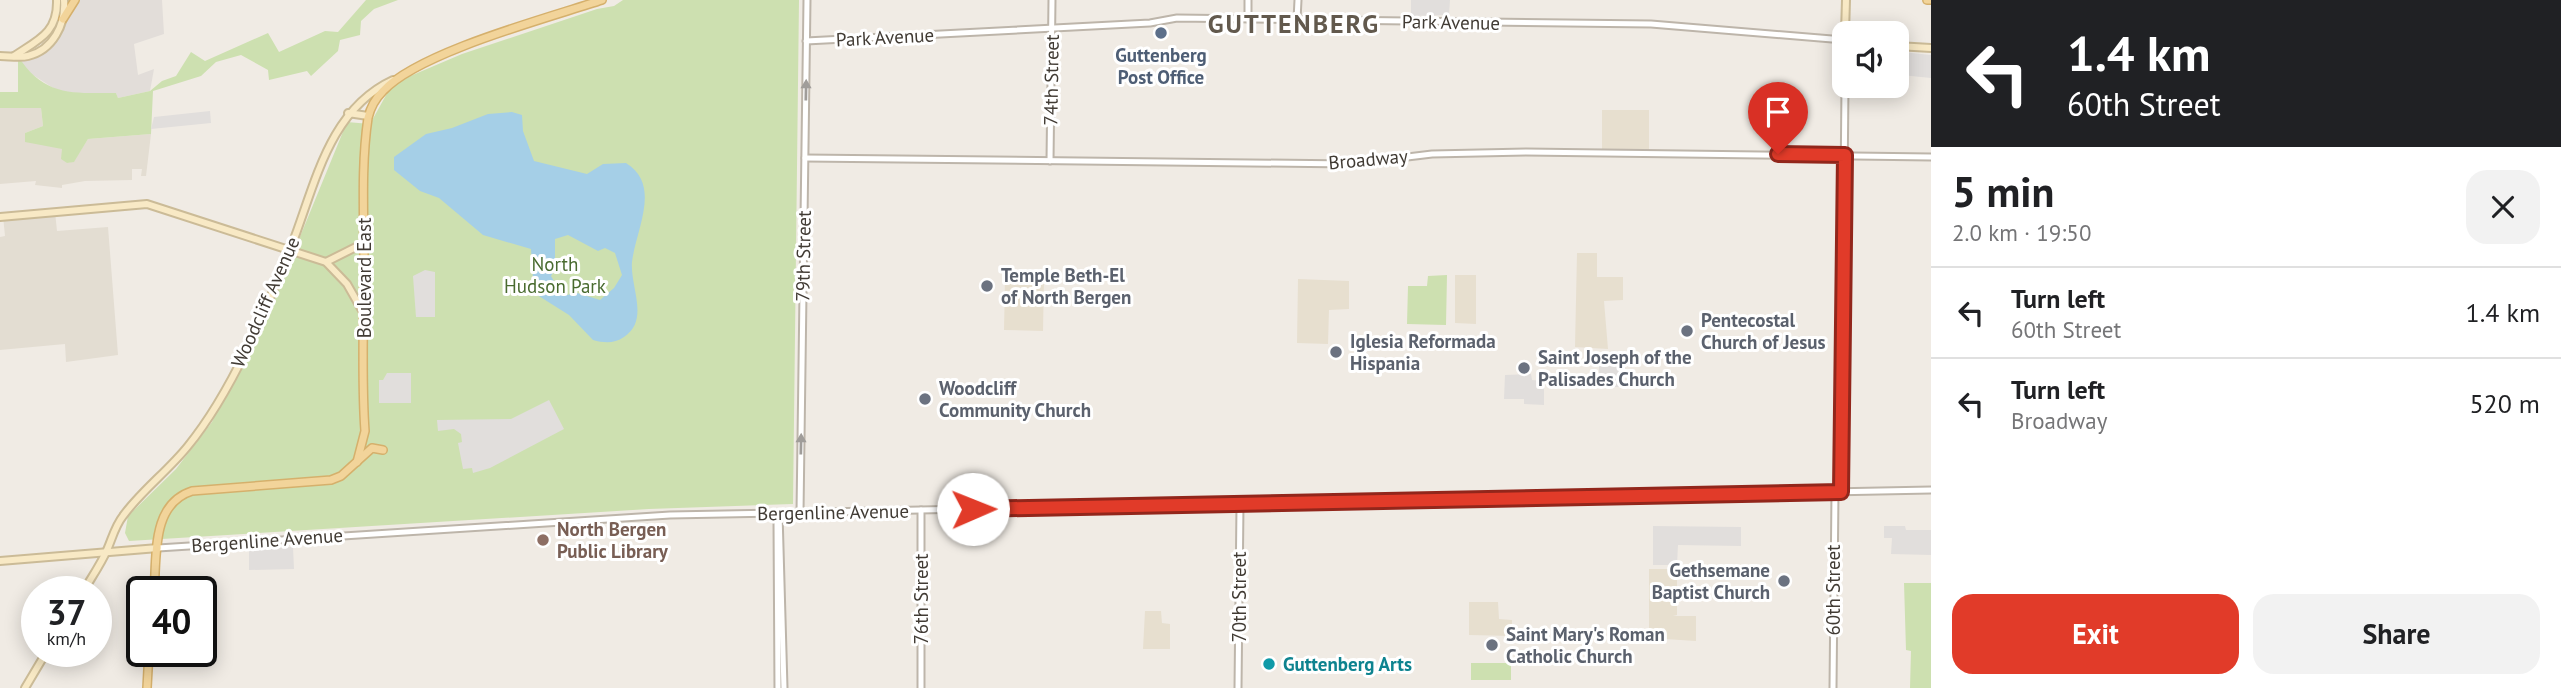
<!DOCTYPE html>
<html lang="en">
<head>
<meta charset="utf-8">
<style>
  body { margin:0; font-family:"PT Sans",sans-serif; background:#f2f2f2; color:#202124; height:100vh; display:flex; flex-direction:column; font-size:26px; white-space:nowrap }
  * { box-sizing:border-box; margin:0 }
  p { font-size:23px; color:#757577 }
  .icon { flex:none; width:38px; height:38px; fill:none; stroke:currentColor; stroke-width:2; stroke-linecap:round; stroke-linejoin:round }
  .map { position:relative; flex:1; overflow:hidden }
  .details { display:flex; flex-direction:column; background:#fff; width:630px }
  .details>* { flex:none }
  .top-card { background:#202124; color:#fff; overflow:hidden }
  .buttons { position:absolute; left:1832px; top:21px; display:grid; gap:14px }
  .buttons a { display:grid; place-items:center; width:77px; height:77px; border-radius:14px; background:#fff; box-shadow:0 4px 18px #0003; font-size:35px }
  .speed { position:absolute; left:21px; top:576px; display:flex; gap:14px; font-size:35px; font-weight:700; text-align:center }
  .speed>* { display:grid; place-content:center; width:91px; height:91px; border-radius:50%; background:#fff; box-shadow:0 4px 18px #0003; line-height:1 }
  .speed small { font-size:18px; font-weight:400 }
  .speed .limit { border:4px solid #111; border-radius:10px; background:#fff; color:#111 }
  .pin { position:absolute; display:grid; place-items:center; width:60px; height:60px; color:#fff; margin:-72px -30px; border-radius:50% 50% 50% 0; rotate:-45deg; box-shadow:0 0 7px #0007 }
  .pin .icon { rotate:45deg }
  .me { position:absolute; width:77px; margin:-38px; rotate:89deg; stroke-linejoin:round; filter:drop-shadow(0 0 5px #0008) }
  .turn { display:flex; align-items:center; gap:24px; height:147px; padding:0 21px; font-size:32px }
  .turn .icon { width:91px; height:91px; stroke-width:2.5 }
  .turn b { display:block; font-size:49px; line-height:60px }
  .round { display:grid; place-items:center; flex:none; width:74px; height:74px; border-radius:21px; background:#f2f2f2 }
  .headline { display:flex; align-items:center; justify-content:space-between; height:119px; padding:0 21px }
  h1 { font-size:42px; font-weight:700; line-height:52px }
  .button { display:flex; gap:14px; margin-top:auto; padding:14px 21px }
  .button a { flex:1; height:80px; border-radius:21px; background:#e13b29; color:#fff; font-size:28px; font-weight:700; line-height:80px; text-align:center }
  .button a+a { background:#f2f2f2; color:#202124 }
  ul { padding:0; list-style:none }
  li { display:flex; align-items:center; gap:21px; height:91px; padding:0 21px; border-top:2px solid #e0e0e0 }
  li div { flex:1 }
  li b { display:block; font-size:26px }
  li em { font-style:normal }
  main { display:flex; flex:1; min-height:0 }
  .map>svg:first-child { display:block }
  .residential { fill:#e3ddd2 }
  .industrial { fill:#e2ddd9 }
  .education { fill:#e7dfcf }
  .green { fill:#cde0b0 }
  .parking { fill:#e1dedc }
  .water { fill:#a5cfe7; fill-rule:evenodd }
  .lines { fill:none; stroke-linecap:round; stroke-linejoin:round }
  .tertiary-casing { stroke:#bdb5aa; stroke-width:9 }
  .secondary-casing { stroke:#cbbb97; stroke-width:10 }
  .primary-casing { stroke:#d5b06c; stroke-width:10 }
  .tertiary { stroke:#fff; stroke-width:5 }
  .secondary { stroke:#f8e9c5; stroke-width:6 }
  .primary { stroke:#f2d49a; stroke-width:7 }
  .oneway { fill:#a09d9a }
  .route-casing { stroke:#92261b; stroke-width:18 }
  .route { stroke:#e13b29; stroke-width:12 }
  .service-dot { fill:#5c6f8a; stroke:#fff; stroke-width:2.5 }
  .worship-dot { fill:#6b7280; stroke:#fff; stroke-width:2.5 }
  .education-dot { fill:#8d6e63; stroke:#fff; stroke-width:2.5 }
  .culture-dot { fill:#0f9aa8; stroke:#fff; stroke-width:2.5 }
  .labels { text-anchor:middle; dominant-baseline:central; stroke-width:6; stroke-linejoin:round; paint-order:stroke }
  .street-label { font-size:19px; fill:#413b34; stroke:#fff }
  .service-label { font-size:19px; font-weight:bold; fill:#4e5e75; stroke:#fff }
  .park-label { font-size:19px; fill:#496b2f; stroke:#fff }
  .worship-label { font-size:19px; font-weight:bold; fill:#5b616d; stroke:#fff; text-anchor:start }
  .education-label { font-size:19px; font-weight:bold; fill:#785e54; stroke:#fff; text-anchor:start }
  .culture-label { font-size:19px; font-weight:bold; fill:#0d838f; stroke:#fff; text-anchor:start }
  .district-label { font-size:26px; font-weight:bold; letter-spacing:2px; fill:#62594d; stroke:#fff }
</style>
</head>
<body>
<main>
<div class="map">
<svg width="1931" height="688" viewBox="0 0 1931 688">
  <rect width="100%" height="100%" fill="#f0ebe4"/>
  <!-- residential -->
  <g class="residential">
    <polygon points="24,107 41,108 43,126 25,133 63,149 67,163 74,161 88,139 151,134 146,176 141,176 142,169 132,169 132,180 85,181 62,185 62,188 35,185 36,181 0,184 0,108"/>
    <polygon points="55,212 57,231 108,227 118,355 66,362 65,344 0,350 0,237 5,236 3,216"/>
  </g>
  <!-- industrial -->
  <polygon class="industrial" points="75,0 162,0 164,34 134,44 138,75 154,69 150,91 118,98 116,93 61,93 27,71 18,56 24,57 48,46"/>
  <!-- education -->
  <g class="education">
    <polygon points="1602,110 1649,110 1649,153 1602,152"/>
    <polygon points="1577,253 1597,253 1597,277 1623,277 1623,300 1604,301 1608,349 1575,347"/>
    <polygon points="1455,275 1476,275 1476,324 1455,323"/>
    <polygon points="1005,278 1044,278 1043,331 1004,330"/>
    <polygon points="1298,279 1349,281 1349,309 1329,310 1328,344 1297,343"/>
    <polygon points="1649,569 1677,569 1677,615 1673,616 1696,616 1696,641 1649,638"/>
    <polygon points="1469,602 1498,602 1499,619 1512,620 1512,636 1469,635"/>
    <polygon points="1145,611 1161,611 1162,623 1170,624 1170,649 1143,649"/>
  </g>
  <!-- green -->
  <g class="green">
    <path d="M 366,0 L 398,0 L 374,9 L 361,21 L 360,35 L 340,40 L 338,51 L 311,76 L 307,71 L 269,80 L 268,70 L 241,55 L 216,62 L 201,76 L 153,91 L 151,134 L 88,139 L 74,162 L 67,163 L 61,159 L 62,149 L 25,142 L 25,133 L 43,126 L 41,108 L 0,108 L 0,92 L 18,92 L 18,56 C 44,97 73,93 116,93 L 118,98 L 150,91 L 162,81 L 176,76 L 191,52 L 205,61 L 268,33 L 279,52 L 325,31 L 338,32 Z"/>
    <polygon points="623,0 799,0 793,504 649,509 129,541 125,533 128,516 176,469 212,422 297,244 347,122 370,124 390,88 408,77 462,54 597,9 614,6"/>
    <polygon points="1447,275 1446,325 1407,324 1408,286 1427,286 1428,276"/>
    <polygon points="1904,583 1931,583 1931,688 1910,688 1911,651 1906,650"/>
    <rect x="1471" y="663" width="40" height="17"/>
  </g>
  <!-- parking -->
  <g class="parking">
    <polygon points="1411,0 1450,0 1449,15 1411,16"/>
    <polygon points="1902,52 1931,55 1931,78 1901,75"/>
    <polygon points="210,111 211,123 151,129 154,117"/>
    <polygon points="425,270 435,272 435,317 416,317 413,276"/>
    <polygon points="1622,356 1622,387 1599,387 1599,357"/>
    <polygon points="387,373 411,373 411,403 379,403 379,380 383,380"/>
    <polygon points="1531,374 1532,380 1544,381 1544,405 1524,404 1524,399 1504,399 1505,375"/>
    <polygon points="549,400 564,429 490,468 473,473 472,468 463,469 458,443 462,442 461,434 454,429 438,431 437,420 511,419"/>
    <polygon points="1653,526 1741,527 1741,546 1678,545 1677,565 1653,565"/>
    <polygon points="1884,526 1905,526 1906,530 1931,530 1931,555 1891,554 1892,538 1884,538"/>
    <polygon points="293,547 294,569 249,570 249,549"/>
  </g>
  <!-- water -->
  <path class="water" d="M 512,112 L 522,115 L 523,131 L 534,161 L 587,174 L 603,164 L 626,163 C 662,185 636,229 632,262 C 630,287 650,320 624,337 C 614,344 604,343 593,340 L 569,315 L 534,293 L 531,249 L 483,235 L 439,198 L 420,191 L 394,170 L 394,157 L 426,134 L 452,128 L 488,114 ZM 568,235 L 598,251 L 605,248 L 615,253 L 622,275 L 614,288 L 600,300 L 574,292 L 568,295 L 558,288 L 551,276 L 559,262 L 555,259 L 555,239 Z"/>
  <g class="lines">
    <defs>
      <g id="tertiary">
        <polyline points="1248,0 1248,19"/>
        <polyline points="1297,20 1298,0"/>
        <polyline points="806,41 1150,23 1177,18 1651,24 1844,40"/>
        <polyline points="805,158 1350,164 1432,154 1526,152 1931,157"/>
        <polyline points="1050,161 1052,0"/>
        <polyline points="1841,492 1845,86"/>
        <polyline points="779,513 784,688"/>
        <polyline points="800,513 807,0"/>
        <polyline points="158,548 670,515 1931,490"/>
        <polyline points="778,688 777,521 779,513"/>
        <polyline points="921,688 921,510"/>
        <polyline points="1238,688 1240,505"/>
        <polyline points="1833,688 1835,492"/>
      </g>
      <g id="secondary">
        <polyline points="1845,33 1846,0"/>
        <polyline points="1897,46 1931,48"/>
        <path d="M 0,56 C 9,56 20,58 28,56 C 53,50 66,24 64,0"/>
        <path d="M 14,56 C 38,40 58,33 57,0"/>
        <polyline points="348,113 368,116"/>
        <polyline points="0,217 147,204 326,262 347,284 363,312"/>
        <polyline points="326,262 364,243"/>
        <polyline points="0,561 158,548"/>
        <path d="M 83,592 C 91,578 101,564 107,550 C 112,539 115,526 123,516 C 141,491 168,471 188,446 C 232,392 265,312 291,247 C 315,186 328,110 393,80"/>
        <polyline points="25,688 47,651"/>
      </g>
      <g id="primary">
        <polyline points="1927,0 1931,0"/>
        <polyline points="63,19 75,0"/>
        <path d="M 357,462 L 365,431 C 361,375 364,318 364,261 C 364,215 361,165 368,118 C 370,109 376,98 383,91 C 419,52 548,18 602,0"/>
        <path d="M 154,592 C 157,556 151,504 192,491 L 331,480 L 341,476 L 372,448 L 383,450"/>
        <polyline points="147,688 149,651"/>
      </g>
    </defs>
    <!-- tertiary casing -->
    <use href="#tertiary" class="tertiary-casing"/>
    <!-- secondary casing -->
    <use href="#secondary" class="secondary-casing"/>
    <!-- primary casing -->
    <use href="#primary" class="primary-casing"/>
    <!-- tertiary -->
    <use href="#tertiary" class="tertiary"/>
    <!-- secondary -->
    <use href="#secondary" class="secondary"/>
    <!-- primary -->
    <use href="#primary" class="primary"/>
  </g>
  <!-- one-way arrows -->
  <defs><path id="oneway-solid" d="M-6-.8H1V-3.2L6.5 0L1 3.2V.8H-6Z" transform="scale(1.75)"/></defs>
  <g class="oneway">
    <use href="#oneway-solid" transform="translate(806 90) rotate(-89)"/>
    <use href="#oneway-solid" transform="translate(801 444) rotate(-89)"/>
  </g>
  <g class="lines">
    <defs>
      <polyline id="route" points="973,509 1841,492 1845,155 1778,154"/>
    </defs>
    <!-- route casing -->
    <use href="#route" class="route-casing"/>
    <!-- route -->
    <use href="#route" class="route"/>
  </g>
  <!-- markers -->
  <circle class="service-dot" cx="1161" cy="33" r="7"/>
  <g class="worship-dot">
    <circle cx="987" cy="286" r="7"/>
    <circle cx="1687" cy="331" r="7"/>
    <circle cx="1336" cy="352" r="7"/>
    <circle cx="1524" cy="368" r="7"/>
    <circle cx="925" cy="399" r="7"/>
    <circle cx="1784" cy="581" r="7"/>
    <circle cx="1492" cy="645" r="7"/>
  </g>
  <circle class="education-dot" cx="543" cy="540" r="7"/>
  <circle class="culture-dot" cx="1269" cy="664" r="7"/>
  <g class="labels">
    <!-- street labels -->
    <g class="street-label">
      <text transform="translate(1451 22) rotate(1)">Park Avenue</text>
      <text transform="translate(885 37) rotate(-3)">Park Avenue</text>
      <text transform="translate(1051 80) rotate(-89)">74th Street</text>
      <text transform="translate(1368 159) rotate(-5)">Broadway</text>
      <text transform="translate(803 256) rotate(-89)">79th Street</text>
      <text transform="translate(364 278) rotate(-90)">Boulevard East</text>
      <text transform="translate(265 302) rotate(-66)">Woodcliff Avenue</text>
      <text transform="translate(833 512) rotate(-1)">Bergenline Avenue</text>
      <text transform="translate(267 540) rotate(-4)">Bergenline Avenue</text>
      <text transform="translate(1833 590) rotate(-90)">60th Street</text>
      <text transform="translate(1239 597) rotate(-90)">70th Street</text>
      <text transform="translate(921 599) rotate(-90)">76th Street</text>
    </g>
    <!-- service labels -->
    <g class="service-label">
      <text x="1161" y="55">Guttenberg<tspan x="1161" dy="22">Post Office</tspan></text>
    </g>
    <!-- park labels -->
    <g class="park-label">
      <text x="555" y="264">North<tspan x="555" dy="22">Hudson Park</tspan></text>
    </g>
    <!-- worship labels -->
    <g class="worship-label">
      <text x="1001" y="275">Temple Beth-El<tspan x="1001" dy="22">of North Bergen</tspan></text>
      <text x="1701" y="320">Pentecostal<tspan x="1701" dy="22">Church of Jesus</tspan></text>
      <text x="1350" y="341">Iglesia Reformada<tspan x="1350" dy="22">Hispania</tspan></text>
      <text x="1538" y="357">Saint Joseph of the<tspan x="1538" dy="22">Palisades Church</tspan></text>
      <text x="939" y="388">Woodcliff<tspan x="939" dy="22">Community Church</tspan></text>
      <text x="1770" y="570" text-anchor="end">Gethsemane<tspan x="1770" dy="22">Baptist Church</tspan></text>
      <text x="1506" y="634">Saint Mary's Roman<tspan x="1506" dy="22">Catholic Church</tspan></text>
    </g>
    <!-- education labels -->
    <g class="education-label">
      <text x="557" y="529">North Bergen<tspan x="557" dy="22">Public Library</tspan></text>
    </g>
    <!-- culture labels -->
    <g class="culture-label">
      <text x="1283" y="664">Guttenberg Arts</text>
    </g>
    <!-- district labels -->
    <g class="district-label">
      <text x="1294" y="23">GUTTENBERG</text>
    </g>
  </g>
</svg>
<div class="buttons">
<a><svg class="icon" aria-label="sound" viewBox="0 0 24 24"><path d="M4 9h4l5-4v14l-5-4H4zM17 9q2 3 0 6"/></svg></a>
</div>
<div class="speed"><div>37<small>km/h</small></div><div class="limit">40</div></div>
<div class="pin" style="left:1778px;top:154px;background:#d93025"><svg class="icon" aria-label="arrive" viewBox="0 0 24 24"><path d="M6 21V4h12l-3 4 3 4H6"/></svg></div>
<svg class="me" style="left:973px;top:509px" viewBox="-20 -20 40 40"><circle r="19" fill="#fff"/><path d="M0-13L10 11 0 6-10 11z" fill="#e13b29"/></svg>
</div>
<section class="details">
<div class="top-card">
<div class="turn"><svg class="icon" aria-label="left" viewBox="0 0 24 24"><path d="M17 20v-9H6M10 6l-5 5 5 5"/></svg><div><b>1.4 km</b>60th Street</div></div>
</div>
<div class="headline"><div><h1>5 min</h1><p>2.0 km · 19:50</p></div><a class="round"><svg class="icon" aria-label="close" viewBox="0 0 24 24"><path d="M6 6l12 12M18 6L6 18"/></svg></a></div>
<ul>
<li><svg class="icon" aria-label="left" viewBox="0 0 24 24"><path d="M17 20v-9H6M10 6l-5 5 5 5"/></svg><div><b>Turn left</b><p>60th Street</p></div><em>1.4 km</em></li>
<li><svg class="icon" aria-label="left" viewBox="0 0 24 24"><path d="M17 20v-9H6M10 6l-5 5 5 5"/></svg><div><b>Turn left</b><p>Broadway</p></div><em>520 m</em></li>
</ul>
<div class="button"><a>Exit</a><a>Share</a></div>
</section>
</main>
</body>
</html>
